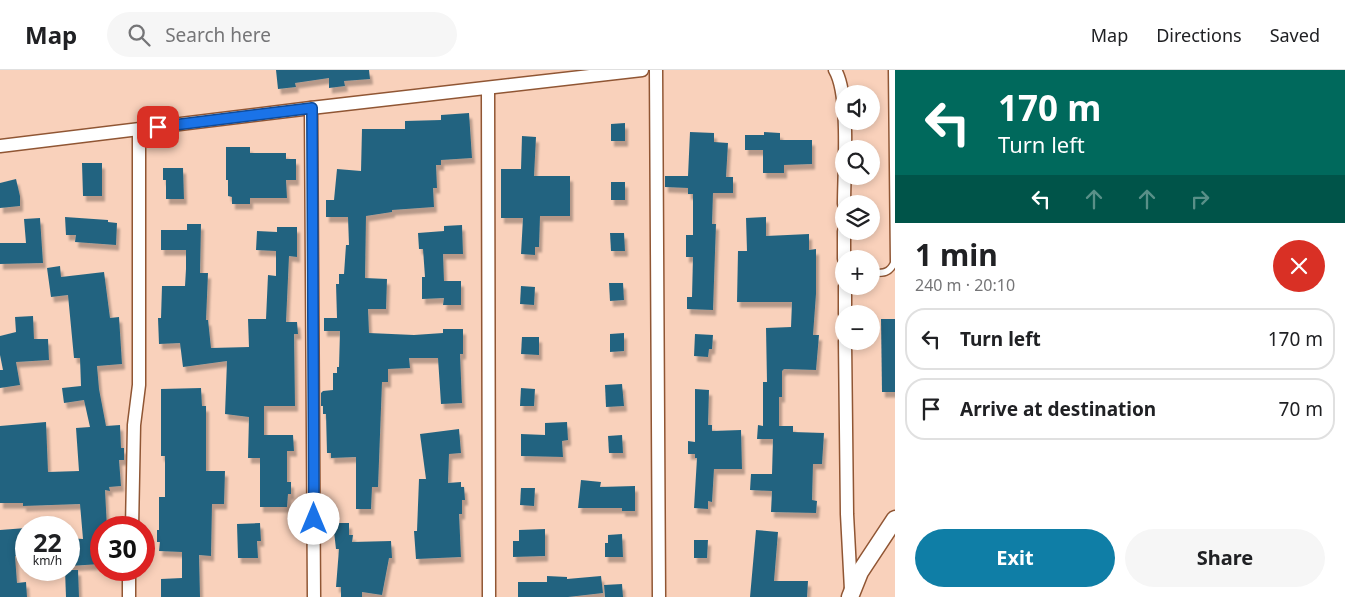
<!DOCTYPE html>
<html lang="en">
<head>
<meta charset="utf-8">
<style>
  body { margin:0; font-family:"Noto Sans",sans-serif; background:#f6f6f6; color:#202124; height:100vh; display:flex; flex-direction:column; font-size:19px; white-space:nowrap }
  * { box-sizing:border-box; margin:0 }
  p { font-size:16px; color:#757577 }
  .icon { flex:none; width:28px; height:28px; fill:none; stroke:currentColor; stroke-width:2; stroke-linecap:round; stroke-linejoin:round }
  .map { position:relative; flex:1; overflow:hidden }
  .details { display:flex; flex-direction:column; background:#fff; width:450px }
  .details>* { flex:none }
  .guide { background:#00695c; color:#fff; overflow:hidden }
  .tools { position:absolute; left:835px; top:15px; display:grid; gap:10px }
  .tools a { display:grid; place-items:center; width:45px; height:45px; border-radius:50%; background:#fff; box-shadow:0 2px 8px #0003; font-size:25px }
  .speed { position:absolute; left:15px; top:446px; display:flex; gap:10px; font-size:25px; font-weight:700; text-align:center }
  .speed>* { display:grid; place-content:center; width:65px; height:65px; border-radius:50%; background:#fff; box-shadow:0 2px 8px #0003; line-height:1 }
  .speed small { font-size:12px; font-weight:400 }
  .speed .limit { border:8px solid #d22; background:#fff; color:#111 }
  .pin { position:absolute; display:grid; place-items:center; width:42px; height:42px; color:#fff; margin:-21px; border-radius:10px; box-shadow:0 2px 8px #0006 }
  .me { position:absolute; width:55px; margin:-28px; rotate:0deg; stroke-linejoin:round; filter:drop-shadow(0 0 4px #0008) }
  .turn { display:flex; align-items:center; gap:18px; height:105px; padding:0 20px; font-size:22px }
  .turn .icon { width:65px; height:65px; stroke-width:2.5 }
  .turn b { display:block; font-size:35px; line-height:42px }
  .lanes { display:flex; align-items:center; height:48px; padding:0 20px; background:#0003; justify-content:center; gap:25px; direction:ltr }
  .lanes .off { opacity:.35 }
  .round { display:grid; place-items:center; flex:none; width:52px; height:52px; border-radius:26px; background:#f6f6f6 }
  .headline { display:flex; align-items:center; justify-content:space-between; height:85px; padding:0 20px }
  h1 { font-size:30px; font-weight:700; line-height:38px }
  .action { display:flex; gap:10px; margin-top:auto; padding:10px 20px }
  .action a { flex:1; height:58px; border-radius:30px; background:#0f7ea6; color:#fff; font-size:20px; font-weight:700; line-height:58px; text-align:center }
  .action a+a { background:#f6f6f6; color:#202124 }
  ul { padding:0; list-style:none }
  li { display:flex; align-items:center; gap:15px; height:62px; margin:0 10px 8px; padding:0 10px; border:2px solid #e0e0e0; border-radius:20px }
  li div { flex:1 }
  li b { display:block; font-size:19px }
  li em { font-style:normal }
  header { display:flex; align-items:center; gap:30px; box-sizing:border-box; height:70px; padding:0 25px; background:#fff; border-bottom:1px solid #e0e0e0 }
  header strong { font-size:24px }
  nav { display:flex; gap:28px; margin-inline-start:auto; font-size:18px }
  .search { width:350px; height:45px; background:#f6f6f6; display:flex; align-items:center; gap:12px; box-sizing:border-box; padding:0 18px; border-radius:28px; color:#757577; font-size:19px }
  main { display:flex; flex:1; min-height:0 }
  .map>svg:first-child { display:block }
  .building { fill:#246480; filter:url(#shadow) }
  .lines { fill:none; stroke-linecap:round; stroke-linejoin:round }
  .service-casing { stroke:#905634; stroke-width:9 }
  .minor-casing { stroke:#905634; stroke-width:15 }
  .tertiary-casing { stroke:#905634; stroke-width:19 }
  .service { stroke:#fff; stroke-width:6 }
  .minor { stroke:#fff; stroke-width:12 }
  .tertiary { stroke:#fff; stroke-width:16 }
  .route-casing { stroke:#114b97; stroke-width:12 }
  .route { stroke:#1a73e8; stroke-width:9 }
</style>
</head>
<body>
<header>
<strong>Map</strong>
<div class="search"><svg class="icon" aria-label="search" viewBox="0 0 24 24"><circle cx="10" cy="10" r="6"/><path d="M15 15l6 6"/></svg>Search here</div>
<nav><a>Map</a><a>Directions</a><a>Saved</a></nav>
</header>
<main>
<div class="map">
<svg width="895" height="527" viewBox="0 0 895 527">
  <defs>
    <filter id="shadow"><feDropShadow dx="3" dy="5.5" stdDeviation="1" flood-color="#0004"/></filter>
  </defs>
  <rect width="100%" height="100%" fill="#f9d1bb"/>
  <!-- building -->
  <g class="building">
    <polygon points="276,0 369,0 370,9 344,11 345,16 329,18 329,8 295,13 296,17 278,19"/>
    <polygon points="469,43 472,88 441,90 441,95 436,95 437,118 433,118 434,137 392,140 392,142 366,146 365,208 387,209 386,239 368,239 369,263 414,265 443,263 443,259 463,259 463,284 460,284 462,333 441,334 438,288 409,288 410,298 388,299 388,312 382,312 378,417 372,417 371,439 356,439 356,387 331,388 331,383 327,383 326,344 323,344 323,336 321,336 321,323 323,321 333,320 333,303 337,303 337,297 339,297 340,261 324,261 324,248 337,248 336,214 339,214 339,204 344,204 346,175 349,175 348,147 326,147 326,130 334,130 337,99 361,101 362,59 405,59 405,51 441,50 441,45"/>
    <polygon points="625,53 625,71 611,71 611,54"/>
    <polygon points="690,62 714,63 714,72 728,73 726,107 733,107 733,123 713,123 712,154 716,154 713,240 687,239 687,227 692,227 693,187 686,187 686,165 693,165 693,124 688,124 688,118 665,117 665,106 688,106"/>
    <polygon points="764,62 780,63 780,70 812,70 812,94 784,95 784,103 763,103 763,80 745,80 745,65 764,65"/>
    <polygon points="522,66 536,67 534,106 570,106 570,146 540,146 539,177 535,177 535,185 521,184 523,148 501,148 501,99 521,99"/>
    <polygon points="226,77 250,77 250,83 286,83 286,89 296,89 296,110 286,110 287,128 250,128 250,134 232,134 232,127 228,126 228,110 226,110"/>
    <polygon points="82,93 102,93 102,126 83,126"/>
    <polygon points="163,98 183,98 184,129 166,129 166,110 163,110"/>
    <polygon points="16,109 20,126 20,136 0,138 0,113"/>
    <rect x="611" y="112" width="14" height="18"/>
    <polygon points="65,147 108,150 108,152 117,153 116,175 75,172 76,165 66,165"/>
    <polygon points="766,147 766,166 809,164 809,180 816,179 816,224 813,265 819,265 816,300 784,299 782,301 782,327 779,327 779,356 793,356 793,362 824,363 822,394 813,394 812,430 817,431 816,443 771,442 772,421 750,420 751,404 772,404 773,369 757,369 758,355 763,356 763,312 767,312 766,258 791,257 792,232 737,232 738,181 747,181 746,148"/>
    <polygon points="40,148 43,193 0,194 0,173 26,173 24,149"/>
    <polygon points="187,154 201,154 200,203 208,203 206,250 208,250 211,278 249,277 248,249 266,249 268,205 276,206 276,181 256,180 257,161 277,162 277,157 297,157 297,187 289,186 286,252 297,252 298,264 294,264 295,336 264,336 264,365 293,365 294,381 287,381 287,412 291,412 291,424 288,424 287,437 260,437 260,388 248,388 249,347 225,344 227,291 183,297 180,273 159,274 158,248 161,248 162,216 185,216 186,199 186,180 161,180 161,160 187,160"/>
    <polygon points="462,155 463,184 443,184 444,211 461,211 461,235 443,235 444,228 422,229 422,207 425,207 423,179 419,179 418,163 444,161 444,156"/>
    <polygon points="610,163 624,163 625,181 611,181"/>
    <polygon points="60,196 61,207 104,202 110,248 119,247 122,294 97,296 99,319 106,356 120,355 121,378 124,378 124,390 119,390 121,416 109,417 110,421 105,420 107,458 101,458 101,494 69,496 69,468 83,469 80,434 23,436 23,433 0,433 0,356 46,352 48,402 79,401 76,358 90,357 84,330 64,333 62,318 81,316 80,288 74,288 68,225 51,227 47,198"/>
    <polygon points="609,213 623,213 624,230 610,231"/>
    <polygon points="521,216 535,217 534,235 520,234"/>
    <polygon points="33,246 34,269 48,269 49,290 16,292 20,315 0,318 0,300 3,300 0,285 0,266 16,262 15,247"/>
    <polygon points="881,249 895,249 895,322 882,322"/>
    <polygon points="624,263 624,281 610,282 610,264"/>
    <polygon points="695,264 713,265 712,279 709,279 708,287 694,286"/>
    <polygon points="522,267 539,267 539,285 521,284"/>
    <polygon points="622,314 624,336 606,337 605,315"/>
    <polygon points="201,318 202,336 206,336 206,401 225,401 224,434 212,434 211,486 199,485 200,527 161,527 161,509 182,508 182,482 159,481 160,472 157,472 157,460 159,460 159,427 165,427 165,386 161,386 161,319"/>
    <polygon points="521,318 535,319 534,336 520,336"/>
    <polygon points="695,319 709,320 708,355 712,355 712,361 741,360 742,399 714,399 712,432 708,431 708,439 694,438 697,388 695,388 695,384 688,384 688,371 695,372"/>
    <polygon points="567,352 568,370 562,371 563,387 521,386 521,364 545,365 545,353"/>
    <polygon points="459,359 461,383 449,384 448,413 461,412 461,417 464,417 465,430 462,430 462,444 459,444 461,487 416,489 414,461 417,461 419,409 426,409 420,364"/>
    <polygon points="622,365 623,383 609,383 608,366"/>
    <polygon points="581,410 601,412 600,417 635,416 635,441 622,441 622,438 578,438"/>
    <polygon points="521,418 535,418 534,436 520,435"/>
    <polygon points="260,453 261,471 257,471 258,488 238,488 237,454"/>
    <polygon points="333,453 349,453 349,465 353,465 352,472 391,471 392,488 389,488 382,525 362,522 362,527 341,527 341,517 336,517 339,479 336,479"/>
    <polygon points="26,458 26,485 15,486 17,513 26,512 27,527 0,527 0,460"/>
    <polygon points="545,459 545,486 513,487 513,471 519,471 519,460"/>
    <polygon points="756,460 778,462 774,511 808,511 807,527 750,527"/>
    <polygon points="622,464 623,487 605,487 605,473 608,473 608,465"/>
    <polygon points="694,470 708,470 707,488 694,488"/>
    <polygon points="65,500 78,500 79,527 66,527"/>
    <polygon points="547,506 567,507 567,509 601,506 603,523 568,527 518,527 518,512 547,512"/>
    <polygon points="622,514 623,527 605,527 604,515"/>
  </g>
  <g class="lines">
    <defs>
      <path id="service" d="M 871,203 C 882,203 889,204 894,193 L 892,0"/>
      <g id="minor">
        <polyline points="656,0 659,527"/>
        <path d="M 835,0 C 850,25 844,102 844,134"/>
        <polyline points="488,19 489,527"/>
        <polyline points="311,38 314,527"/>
        <polyline points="0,76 311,38 642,0"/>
        <polyline points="844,161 844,189"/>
        <polyline points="845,216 845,244"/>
        <polyline points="845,271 847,444 851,520"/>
        <polyline points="132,458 134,355 139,315 139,60"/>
        <polyline points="129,527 129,500"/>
      </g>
      <polyline id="tertiary" points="850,527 860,502 895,449"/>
    </defs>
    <!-- service casing -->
    <use href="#service" class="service-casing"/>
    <!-- minor casing -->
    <use href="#minor" class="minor-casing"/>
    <!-- tertiary casing -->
    <use href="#tertiary" class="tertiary-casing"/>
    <!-- service -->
    <use href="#service" class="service"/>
    <!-- minor -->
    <use href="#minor" class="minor"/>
    <!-- tertiary -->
    <use href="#tertiary" class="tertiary"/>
  </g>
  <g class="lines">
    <defs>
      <polyline id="route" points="158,57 312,38 314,449"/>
    </defs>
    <!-- route casing -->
    <use href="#route" class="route-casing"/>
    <!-- route -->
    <use href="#route" class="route"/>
  </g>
</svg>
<div class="tools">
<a><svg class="icon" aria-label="sound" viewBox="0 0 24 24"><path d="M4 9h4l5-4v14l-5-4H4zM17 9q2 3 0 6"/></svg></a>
<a><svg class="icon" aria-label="search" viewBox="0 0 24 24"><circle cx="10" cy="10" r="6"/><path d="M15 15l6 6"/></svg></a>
<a><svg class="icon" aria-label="layers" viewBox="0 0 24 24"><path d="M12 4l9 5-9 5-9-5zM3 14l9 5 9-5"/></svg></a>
<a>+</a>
<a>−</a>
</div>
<div class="speed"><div>22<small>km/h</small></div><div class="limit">30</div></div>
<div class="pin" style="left:158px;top:57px;background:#d93025"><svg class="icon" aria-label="arrive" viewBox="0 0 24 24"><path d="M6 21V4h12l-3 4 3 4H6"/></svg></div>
<svg class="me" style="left:314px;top:449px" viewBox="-20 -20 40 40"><circle r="19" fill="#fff"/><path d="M0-13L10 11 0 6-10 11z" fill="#1a73e8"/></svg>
</div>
<section class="details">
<div class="guide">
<div class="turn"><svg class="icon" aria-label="left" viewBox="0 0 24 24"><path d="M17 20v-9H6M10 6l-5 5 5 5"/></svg><div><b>170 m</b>Turn left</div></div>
<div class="lanes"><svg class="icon" aria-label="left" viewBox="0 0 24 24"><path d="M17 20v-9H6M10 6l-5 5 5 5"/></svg><svg class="icon off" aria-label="ahead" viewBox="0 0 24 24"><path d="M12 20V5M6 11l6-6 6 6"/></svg><svg class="icon off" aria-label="ahead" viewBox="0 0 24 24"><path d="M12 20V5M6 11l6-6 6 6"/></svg><svg class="icon off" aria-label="right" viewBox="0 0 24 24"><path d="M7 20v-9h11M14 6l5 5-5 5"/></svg></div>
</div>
<div class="headline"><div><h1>1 min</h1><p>240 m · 20:10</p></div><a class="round" style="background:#d93025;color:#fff"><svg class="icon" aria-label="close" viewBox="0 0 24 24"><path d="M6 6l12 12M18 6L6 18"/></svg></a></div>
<ul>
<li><svg class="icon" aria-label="left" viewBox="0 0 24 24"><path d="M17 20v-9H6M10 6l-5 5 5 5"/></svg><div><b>Turn left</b></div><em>170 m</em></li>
<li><svg class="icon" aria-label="arrive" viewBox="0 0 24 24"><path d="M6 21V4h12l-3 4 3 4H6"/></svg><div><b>Arrive at destination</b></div><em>70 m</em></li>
</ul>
<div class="action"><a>Exit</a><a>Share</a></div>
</section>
</main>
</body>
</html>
